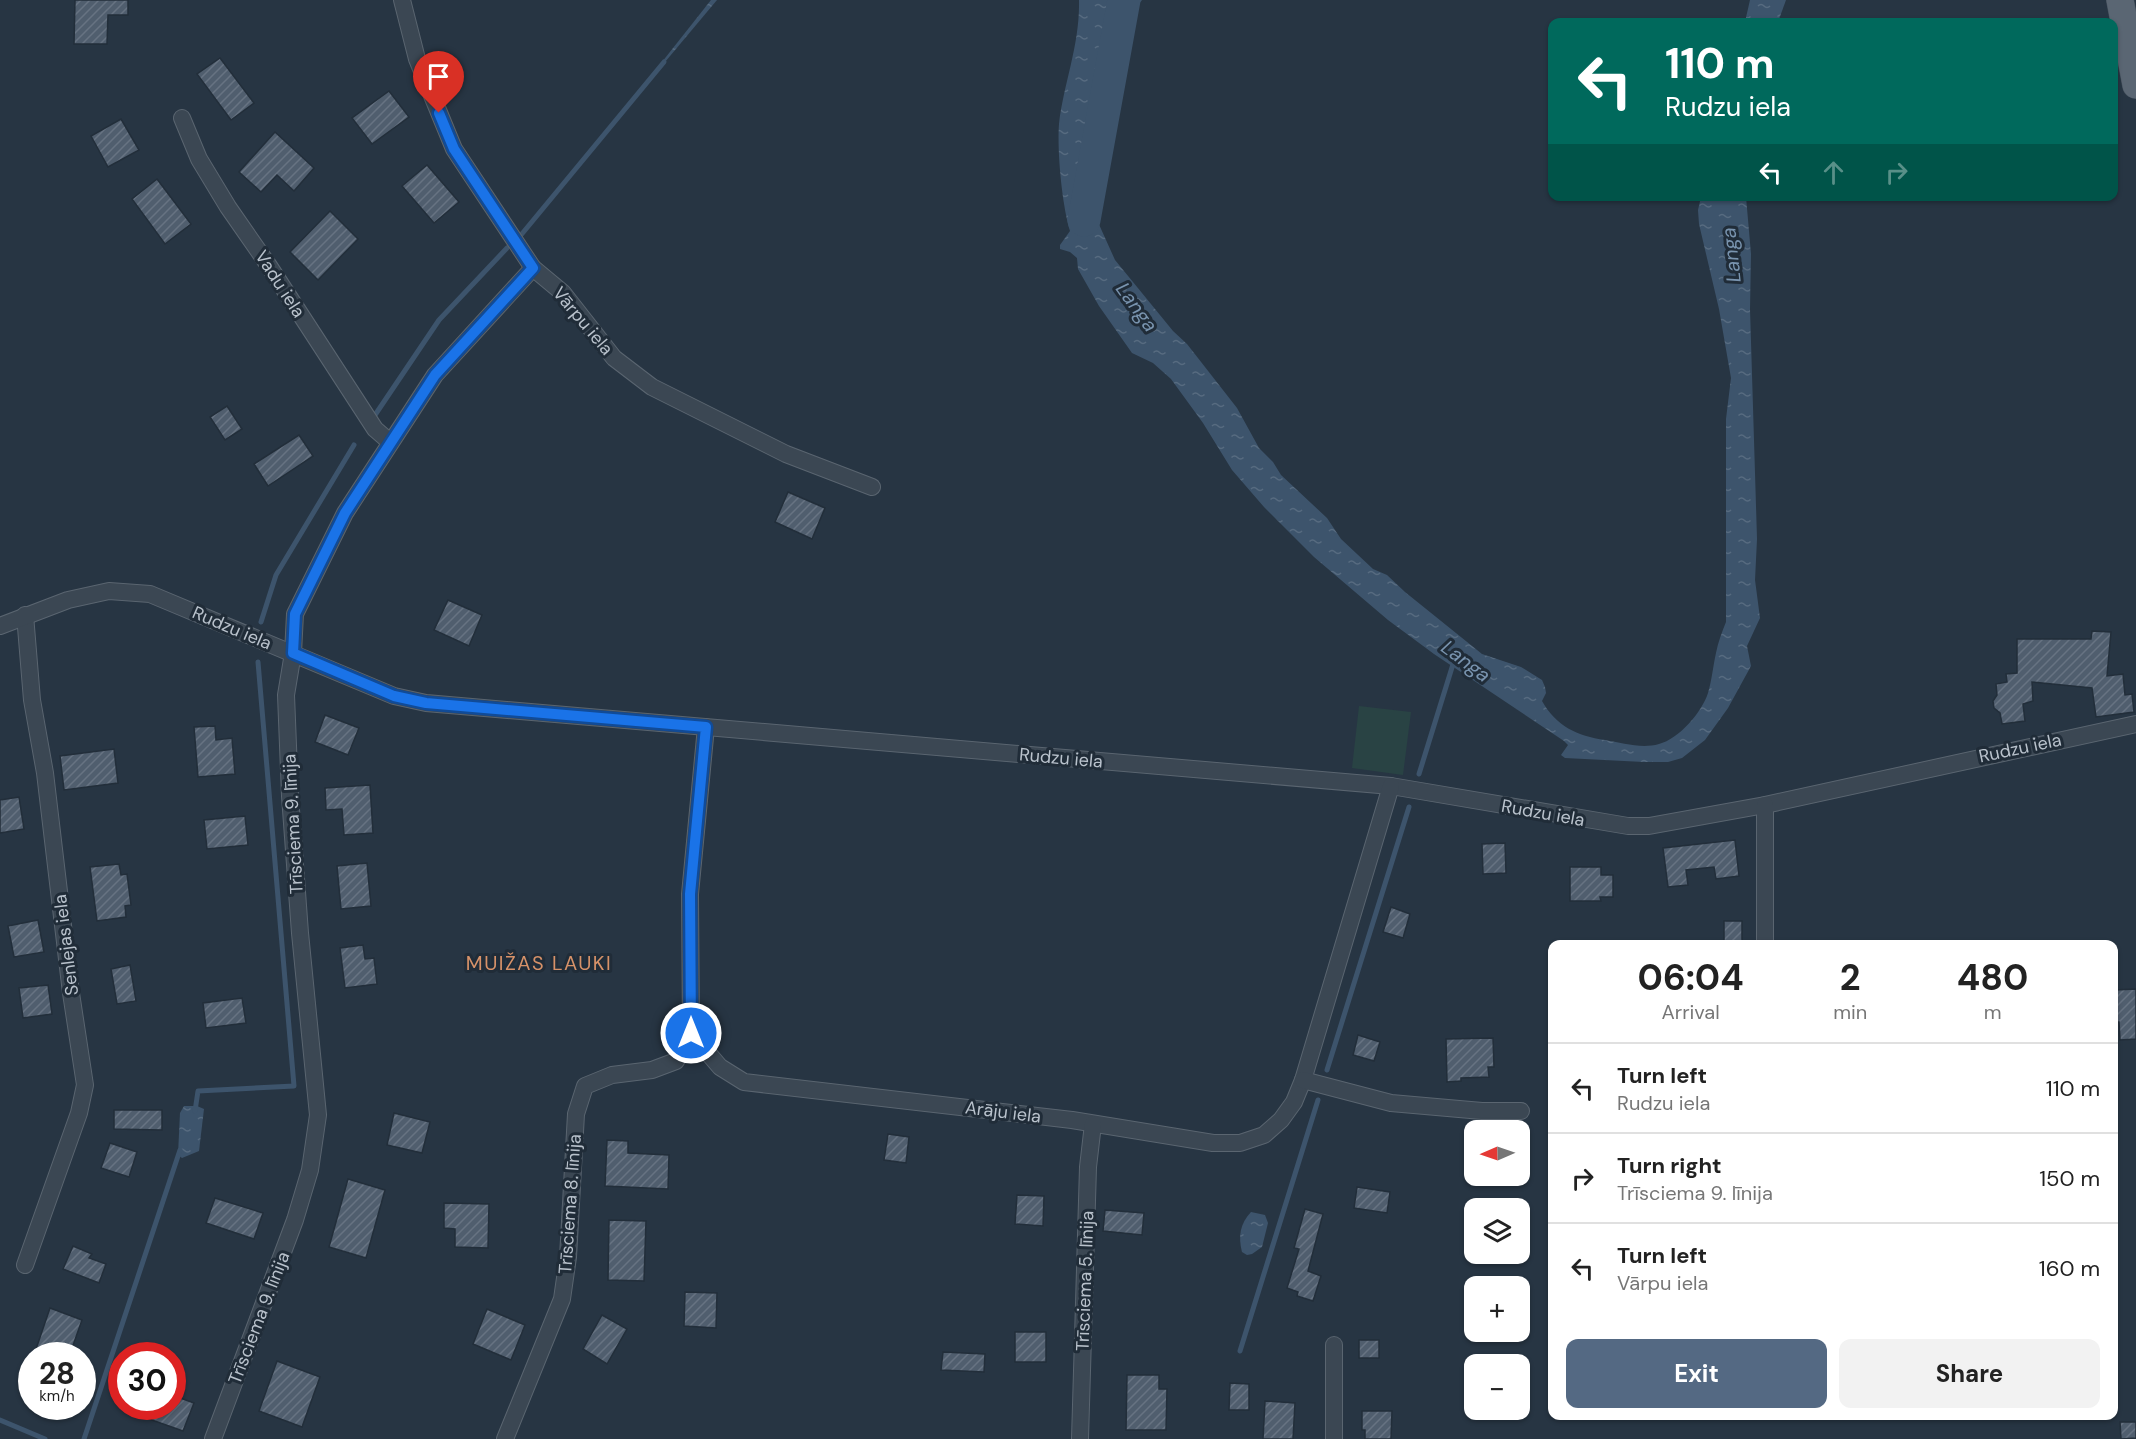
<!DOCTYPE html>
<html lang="en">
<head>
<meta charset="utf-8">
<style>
  body { margin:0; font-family:"DM Sans",sans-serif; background:#f2f2f2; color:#222; height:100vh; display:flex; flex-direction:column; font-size:22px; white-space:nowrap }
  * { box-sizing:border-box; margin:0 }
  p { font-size:20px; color:#767676 }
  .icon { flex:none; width:33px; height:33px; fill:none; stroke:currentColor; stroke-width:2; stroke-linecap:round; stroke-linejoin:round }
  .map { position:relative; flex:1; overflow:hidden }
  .side { position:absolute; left:1548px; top:940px; width:570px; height:480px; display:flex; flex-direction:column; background:#fff; border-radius:12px; box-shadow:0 2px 4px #0004 }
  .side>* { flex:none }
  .top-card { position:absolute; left:1548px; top:18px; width:570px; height:183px; border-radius:12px; box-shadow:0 2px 4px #0004; background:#00695c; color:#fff; overflow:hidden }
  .needle { width:39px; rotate:268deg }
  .buttons { position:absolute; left:1464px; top:1120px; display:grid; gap:12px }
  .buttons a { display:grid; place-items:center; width:66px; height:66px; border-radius:12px; background:#fff; box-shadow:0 2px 4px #0004; font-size:30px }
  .speed { position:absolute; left:18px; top:1342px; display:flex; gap:12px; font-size:30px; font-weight:700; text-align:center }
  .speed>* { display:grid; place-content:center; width:78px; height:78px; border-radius:50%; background:#fff; box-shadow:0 2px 4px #0004; line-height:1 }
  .speed small { font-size:15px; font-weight:400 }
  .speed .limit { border:9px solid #d22; background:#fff; color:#111 }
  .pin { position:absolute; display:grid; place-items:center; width:51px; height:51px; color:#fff; margin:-62px -26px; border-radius:50% 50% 50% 0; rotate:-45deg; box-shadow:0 0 6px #0007 }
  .pin .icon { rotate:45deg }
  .me { position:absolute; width:66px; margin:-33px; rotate:0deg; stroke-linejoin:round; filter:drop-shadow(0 0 4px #0008) }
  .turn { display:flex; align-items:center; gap:21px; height:126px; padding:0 18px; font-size:27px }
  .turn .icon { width:78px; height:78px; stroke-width:2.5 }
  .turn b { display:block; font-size:42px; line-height:51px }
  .lanes { display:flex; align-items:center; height:57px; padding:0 18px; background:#0003; justify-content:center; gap:30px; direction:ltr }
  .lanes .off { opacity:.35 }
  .eta { display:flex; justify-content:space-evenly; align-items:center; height:102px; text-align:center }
  .eta b { font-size:36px; font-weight:700; line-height:42px }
  .button { display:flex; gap:12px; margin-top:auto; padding:12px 18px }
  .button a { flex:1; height:69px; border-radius:12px; background:#546983; color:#fff; font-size:24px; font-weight:700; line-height:69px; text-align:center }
  .button a+a { background:#f2f2f2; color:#222 }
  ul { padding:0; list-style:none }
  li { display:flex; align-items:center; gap:18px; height:90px; padding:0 18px; border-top:2px solid #e0e0e0 }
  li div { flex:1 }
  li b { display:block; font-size:22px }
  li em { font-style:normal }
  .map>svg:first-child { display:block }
  .green { fill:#294344 }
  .water { fill:url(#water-ripples) }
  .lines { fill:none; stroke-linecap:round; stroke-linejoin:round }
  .stream { stroke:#3d546c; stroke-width:5 }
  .river { stroke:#3d546c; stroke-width:33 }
  .building { fill:url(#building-hatch); stroke:#222e3a; stroke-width:1.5 }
  .minor-casing { stroke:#5a6570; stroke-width:18 }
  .primary-casing { stroke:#45505c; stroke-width:28 }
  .minor { stroke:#3b4753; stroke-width:16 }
  .primary { stroke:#5a6673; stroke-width:27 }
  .route-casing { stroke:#114b97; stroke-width:15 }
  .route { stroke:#1a73e8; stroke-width:10 }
  .labels { text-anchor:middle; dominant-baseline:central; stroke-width:6; stroke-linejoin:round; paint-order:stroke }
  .street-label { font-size:18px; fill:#b9c2cc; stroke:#202c38 }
  .water-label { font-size:20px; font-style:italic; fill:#7994af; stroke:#202c38 }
  .neighbourhood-label { font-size:20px; letter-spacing:1.5px; fill:#d79269; stroke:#202c38 }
</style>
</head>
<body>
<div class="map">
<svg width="2136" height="1439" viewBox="0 0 2136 1439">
  <defs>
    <pattern id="water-ripples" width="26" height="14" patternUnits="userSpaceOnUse" patternTransform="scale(1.5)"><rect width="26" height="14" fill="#3d546c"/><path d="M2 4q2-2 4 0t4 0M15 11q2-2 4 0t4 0" fill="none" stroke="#576b80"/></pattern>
    <pattern id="building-hatch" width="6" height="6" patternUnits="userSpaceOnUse" patternTransform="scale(1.5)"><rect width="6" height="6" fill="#505e6e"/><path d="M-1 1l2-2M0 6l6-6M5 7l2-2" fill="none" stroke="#677382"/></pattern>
  </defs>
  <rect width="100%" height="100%" fill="#273543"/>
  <!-- green -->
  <polygon class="green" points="1359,706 1411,712 1403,775 1352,768"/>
  <!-- water -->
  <g class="water">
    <polygon points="711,0 717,0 665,62 662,62"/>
    <path d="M 1079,0 L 1142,0 C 1134,11 1122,19 1115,32 C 1109,44 1113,56 1112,69 C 1112,75 1107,80 1106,86 C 1104,99 1100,113 1101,127 L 1094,134 L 1091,144 L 1093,203 L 1097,220 L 1115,260 L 1173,331 L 1187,344 L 1237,408 L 1259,448 L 1273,462 L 1281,475 L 1327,518 L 1341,539 L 1373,569 L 1387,575 L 1405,592 L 1482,654 L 1521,667 L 1542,680 L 1545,687 L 1546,693 L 1542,701 C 1556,726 1577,736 1605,740 C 1622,743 1642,749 1659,744 C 1679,739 1702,712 1708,693 C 1712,680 1713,666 1716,653 C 1718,642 1722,632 1726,622 L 1726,419 L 1731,378 L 1719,309 L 1699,224 L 1698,210 L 1701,197 L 1746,197 L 1751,254 L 1750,309 L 1757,539 L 1755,580 L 1760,618 L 1747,646 L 1751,666 L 1728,708 L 1705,740 L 1682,758 L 1668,762 L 1644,762 L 1565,758 L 1561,755 L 1568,745 L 1564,741 L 1434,654 L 1388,620 L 1314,557 L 1264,507 L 1232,470 L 1203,423 L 1171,379 L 1153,363 L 1132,353 L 1099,306 L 1078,269 L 1077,258 L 1070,252 L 1060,249 L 1060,245 L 1070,231 C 1062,204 1057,152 1059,124 C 1064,82 1080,45 1079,0 Z"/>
    <polygon points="1750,0 1786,0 1778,22 1745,22"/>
    <polygon points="184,1106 197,1106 204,1109 199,1151 182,1158 178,1155 180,1113"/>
    <path d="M 1251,1212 L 1265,1215 L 1268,1223 L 1262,1247 L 1252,1254 L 1247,1255 L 1242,1252 C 1238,1236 1240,1224 1251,1212 Z"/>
  </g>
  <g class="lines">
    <!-- stream -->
    <g class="stream">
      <polyline points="521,235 664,62"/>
      <polyline points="373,418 439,320 507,248"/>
      <polyline points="261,622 276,575 354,445"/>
      <polyline points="1419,774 1454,661"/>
      <polyline points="1327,1070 1409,807"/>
      <polyline points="195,1111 198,1091 294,1086 258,662"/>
      <polyline points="1240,1351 1318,1100"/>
      <polyline points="0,1420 45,1439"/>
      <polyline points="84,1439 180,1150"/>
    </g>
    <!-- river -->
    <polyline class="river" points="1084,220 1124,0"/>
  </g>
  <!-- building -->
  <g class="building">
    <polygon points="75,0 128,0 128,15 108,15 107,44 74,44"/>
    <polygon points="220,58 254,103 231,120 197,74"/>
    <polygon points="389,91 409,117 372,144 352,118"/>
    <polygon points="121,119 139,150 108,167 91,136"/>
    <polygon points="275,132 314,168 294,191 277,175 261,192 239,172"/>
    <polygon points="427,165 459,202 434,223 402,186"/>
    <polygon points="157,179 191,224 165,244 132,199"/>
    <polygon points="330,211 358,239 318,280 290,252"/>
    <polygon points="227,406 242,429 225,440 210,417"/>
    <polygon points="299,435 313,456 268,486 254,464"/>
    <polygon points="788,492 825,508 812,539 775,522"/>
    <polygon points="448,600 482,615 469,646 434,630"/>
    <polygon points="2092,631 2111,632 2107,676 2123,674 2125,695 2132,694 2134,712 2096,717 2092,688 2032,682 2033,701 2023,704 2025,721 2002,724 2000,713 1994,708 1993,701 1997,695 1996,684 2007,682 2006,674 2017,673 2017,639 2091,639"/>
    <polygon points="325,715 359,728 348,755 315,742"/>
    <polygon points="215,726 216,740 232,738 235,774 198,777 194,727"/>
    <polygon points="114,749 118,783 64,790 60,756"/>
    <polygon points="370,785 373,833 344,835 342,809 326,810 325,788"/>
    <polygon points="19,797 24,829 0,833 0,800"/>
    <polygon points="245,816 248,845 207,849 204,820"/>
    <polygon points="1735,840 1739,876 1716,879 1714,867 1686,870 1688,885 1668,887 1663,848"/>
    <polygon points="1505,843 1506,873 1483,874 1482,844"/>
    <polygon points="367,863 371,906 341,909 337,866"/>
    <polygon points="119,864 121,875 127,874 131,905 125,906 126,917 97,921 90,867"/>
    <polygon points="1570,867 1601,867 1601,875 1613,875 1613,897 1600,897 1601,901 1570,901"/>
    <polygon points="1391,907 1410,914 1403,938 1383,932"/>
    <polygon points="38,920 44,952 14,957 8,926"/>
    <polygon points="1724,921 1742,921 1742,943 1724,942"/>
    <polygon points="363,945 365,959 374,958 377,984 345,988 340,948"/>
    <polygon points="130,965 136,1001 117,1004 111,969"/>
    <polygon points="48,985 52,1014 23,1018 19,988"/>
    <polygon points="2136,989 2136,1039 2120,1040 2119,1022 2114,1022 2114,990"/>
    <polygon points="242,998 246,1023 206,1028 203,1003"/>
    <polygon points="1358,1035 1380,1042 1374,1061 1353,1055"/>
    <polygon points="1493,1038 1494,1067 1488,1067 1489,1077 1461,1078 1461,1081 1447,1082 1446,1039"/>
    <polygon points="114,1110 162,1110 162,1130 114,1129"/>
    <polygon points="394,1113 430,1122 422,1153 387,1145"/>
    <polygon points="888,1134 909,1137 906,1163 884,1160"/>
    <polygon points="607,1140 628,1141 628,1153 669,1155 668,1189 605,1186"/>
    <polygon points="110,1143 137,1152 129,1177 101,1168"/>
    <polygon points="348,1179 385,1190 366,1258 329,1247"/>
    <polygon points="1357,1187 1390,1192 1387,1213 1354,1208"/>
    <polygon points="1017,1195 1044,1196 1043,1226 1015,1224"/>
    <polygon points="215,1198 263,1213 254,1239 206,1223"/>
    <polygon points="444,1203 489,1204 488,1248 455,1247 455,1229 444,1228"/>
    <polygon points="1305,1209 1323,1214 1308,1271 1321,1276 1313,1301 1297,1296 1298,1292 1287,1288 1299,1249 1294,1248"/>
    <polygon points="1105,1210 1144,1213 1142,1235 1103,1231"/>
    <polygon points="609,1220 646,1221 644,1281 608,1280"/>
    <polygon points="73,1246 92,1254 89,1258 106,1264 99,1283 63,1269"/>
    <polygon points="685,1292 717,1293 716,1328 684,1326"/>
    <polygon points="50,1308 82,1320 71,1351 59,1346 56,1356 48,1356 35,1352"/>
    <polygon points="487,1309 525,1325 511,1360 473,1344"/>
    <polygon points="602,1315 627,1329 607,1364 583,1349"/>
    <rect x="1015" y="1332" width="31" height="30"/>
    <rect x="1359" y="1340" width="20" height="18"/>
    <polygon points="943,1352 985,1354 984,1372 941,1370"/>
    <polygon points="277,1361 320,1377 302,1427 259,1411"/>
    <polygon points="1127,1375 1159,1375 1159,1389 1167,1389 1166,1430 1126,1430"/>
    <polygon points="1230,1383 1249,1384 1249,1410 1229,1410"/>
    <polygon points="172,1395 194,1403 183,1431 149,1419 154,1407 172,1407"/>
    <polygon points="1265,1401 1295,1403 1293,1439 1263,1439"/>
    <polygon points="1362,1411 1392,1411 1391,1439 1365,1439 1365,1430 1362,1430"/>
    <polygon points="2120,1422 2136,1422 2136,1438 2121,1439"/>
  </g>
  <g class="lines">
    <defs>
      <g id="minor">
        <polyline points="402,0 417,59 454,149 533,268 563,293 614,358 652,387 786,454 872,487"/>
        <polyline points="182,118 199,159 228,207 269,266 375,429 390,442"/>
        <polyline points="25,615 32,700 45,773 71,993 85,1085 79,1113 25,1265"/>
        <polyline points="0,626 68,600 109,591 150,594 394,696 426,703 1391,786 1628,826 1649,826 1765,805 2136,724"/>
        <polyline points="706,727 690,894 691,1033 720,1067 744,1082 1072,1120 1213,1143 1240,1143 1264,1135 1281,1120 1294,1102 1303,1080 1391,786"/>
        <polyline points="1765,945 1765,805"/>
        <polyline points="1303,1080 1391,1103 1482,1111 1521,1111"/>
        <polyline points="1334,1345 1334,1439"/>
        <polyline points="213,1439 295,1220 310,1170 318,1115 300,933 290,796 286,695 293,653 295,614 345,513 435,375 533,268"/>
        <polyline points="505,1439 562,1299 568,1257 576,1114 585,1086 612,1075 652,1070 676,1061 691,1033"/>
        <polyline points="1080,1439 1088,1167 1093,1124"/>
      </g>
      <polyline id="primary" points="2120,0 2136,85"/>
    </defs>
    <!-- minor casing -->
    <use href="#minor" class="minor-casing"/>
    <!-- primary casing -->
    <use href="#primary" class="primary-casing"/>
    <!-- minor -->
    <use href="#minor" class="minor"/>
    <!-- primary -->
    <use href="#primary" class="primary"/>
  </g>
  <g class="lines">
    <defs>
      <polyline id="route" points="439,113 454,149 533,268 435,375 345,513 295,614 293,653 394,696 426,703 706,727 690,894 691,1033"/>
    </defs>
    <!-- route casing -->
    <use href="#route" class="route-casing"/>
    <!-- route -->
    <use href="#route" class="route"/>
  </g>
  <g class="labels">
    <!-- street labels -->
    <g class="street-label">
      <text transform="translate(280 284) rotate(57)">Vadu iela</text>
      <text transform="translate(583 321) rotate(50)">Vārpu iela</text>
      <text transform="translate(232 628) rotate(23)">Rudzu iela</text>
      <text transform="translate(2020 748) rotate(-12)">Rudzu iela</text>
      <text transform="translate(1061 758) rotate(5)">Rudzu iela</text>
      <text transform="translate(1543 813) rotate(10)">Rudzu iela</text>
      <text transform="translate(293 824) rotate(-93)">Trīsciema 9. līnija</text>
      <text transform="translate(66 945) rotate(-97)">Senlejas iela</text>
      <text transform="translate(1003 1112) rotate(7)">Arāju iela</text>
      <text transform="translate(570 1204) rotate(-86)">Trīsciema 8. līnija</text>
      <text transform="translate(1085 1281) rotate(-88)">Trīsciema 5. līnija</text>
      <text transform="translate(259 1318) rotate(-69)">Trīsciema 9. līnija</text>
    </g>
    <!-- water labels -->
    <g class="water-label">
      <text transform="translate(1731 255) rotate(-96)">Langa</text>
      <text transform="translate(1137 307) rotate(54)">Langa</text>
      <text transform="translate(1466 661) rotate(37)">Langa</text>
    </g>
    <!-- neighbourhood labels -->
    <g class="neighbourhood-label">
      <text x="539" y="963">MUIŽAS LAUKI</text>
    </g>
  </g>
</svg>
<div class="buttons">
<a><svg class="needle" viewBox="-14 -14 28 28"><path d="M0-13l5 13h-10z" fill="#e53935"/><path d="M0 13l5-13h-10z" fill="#767676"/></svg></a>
<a><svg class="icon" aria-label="layers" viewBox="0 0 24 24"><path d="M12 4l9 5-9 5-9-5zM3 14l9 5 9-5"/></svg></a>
<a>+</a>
<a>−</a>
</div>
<div class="speed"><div>28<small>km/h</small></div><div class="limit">30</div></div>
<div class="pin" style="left:439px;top:113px;background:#d93025"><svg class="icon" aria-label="arrive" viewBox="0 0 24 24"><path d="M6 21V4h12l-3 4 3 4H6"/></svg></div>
<svg class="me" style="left:691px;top:1033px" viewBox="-20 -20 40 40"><circle r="17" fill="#1a73e8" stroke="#fff" stroke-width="3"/><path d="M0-11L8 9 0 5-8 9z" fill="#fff"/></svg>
<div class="top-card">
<div class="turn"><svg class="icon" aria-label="left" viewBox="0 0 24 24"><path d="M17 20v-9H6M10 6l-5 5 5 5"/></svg><div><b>110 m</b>Rudzu iela</div></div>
<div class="lanes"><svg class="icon" aria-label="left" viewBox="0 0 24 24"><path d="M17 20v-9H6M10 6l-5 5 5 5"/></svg><svg class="icon off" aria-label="ahead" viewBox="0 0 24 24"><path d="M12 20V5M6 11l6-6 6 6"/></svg><svg class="icon off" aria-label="right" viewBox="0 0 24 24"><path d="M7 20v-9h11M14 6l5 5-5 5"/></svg></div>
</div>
<section class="side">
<div class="eta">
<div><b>06:04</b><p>Arrival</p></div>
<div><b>2</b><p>min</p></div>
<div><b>480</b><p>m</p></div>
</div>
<ul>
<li><svg class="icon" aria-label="left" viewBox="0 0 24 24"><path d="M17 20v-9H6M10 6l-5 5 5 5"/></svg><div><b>Turn left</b><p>Rudzu iela</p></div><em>110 m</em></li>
<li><svg class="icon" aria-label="right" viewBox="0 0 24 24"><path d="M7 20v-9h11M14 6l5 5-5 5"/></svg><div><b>Turn right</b><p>Trīsciema 9. līnija</p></div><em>150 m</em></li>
<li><svg class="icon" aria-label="left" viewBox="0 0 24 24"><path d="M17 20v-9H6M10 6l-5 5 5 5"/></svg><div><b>Turn left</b><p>Vārpu iela</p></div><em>160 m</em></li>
</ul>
<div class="button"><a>Exit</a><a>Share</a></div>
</section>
</div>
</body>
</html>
